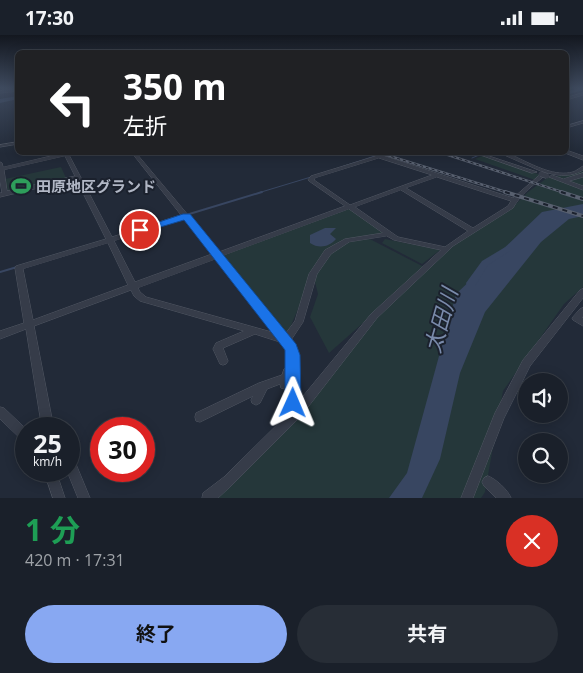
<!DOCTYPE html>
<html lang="ja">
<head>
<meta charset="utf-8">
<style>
  body { margin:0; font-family:"Open Sans","Noto Sans JP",sans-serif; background:#272d36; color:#f1f3f6; height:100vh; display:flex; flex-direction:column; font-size:19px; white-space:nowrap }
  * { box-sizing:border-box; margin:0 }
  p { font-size:16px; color:#9fa3a8 }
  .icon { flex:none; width:28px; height:28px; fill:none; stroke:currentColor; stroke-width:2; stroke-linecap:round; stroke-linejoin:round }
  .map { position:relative; height:463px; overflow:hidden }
  .panel { display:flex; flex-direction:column; background:#1a202a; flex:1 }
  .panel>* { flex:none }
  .top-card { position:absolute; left:15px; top:15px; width:554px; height:105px; border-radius:8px; box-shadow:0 2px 12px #0003,0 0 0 1px #383e47; background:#202124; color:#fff; overflow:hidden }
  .buttons { position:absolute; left:518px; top:338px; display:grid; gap:10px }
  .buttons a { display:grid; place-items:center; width:50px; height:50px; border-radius:50%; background:#1a202a; box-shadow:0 2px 12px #0003,0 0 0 1px #383e47; font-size:25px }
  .speed { position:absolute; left:15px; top:382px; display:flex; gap:10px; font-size:25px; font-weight:700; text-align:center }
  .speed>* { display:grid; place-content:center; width:65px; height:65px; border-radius:50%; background:#1a202a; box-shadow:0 2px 12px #0003,0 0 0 1px #383e47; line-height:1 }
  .speed small { font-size:12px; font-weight:400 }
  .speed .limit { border:8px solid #d22; background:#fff; color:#111 }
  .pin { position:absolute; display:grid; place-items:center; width:42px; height:42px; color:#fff; margin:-21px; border:2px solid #fff; border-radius:50%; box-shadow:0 1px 5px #0007 }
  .me { position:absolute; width:55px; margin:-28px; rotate:1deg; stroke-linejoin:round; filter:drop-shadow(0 0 4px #0008) }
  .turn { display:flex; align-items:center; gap:18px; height:105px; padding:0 25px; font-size:22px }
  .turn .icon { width:65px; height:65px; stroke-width:2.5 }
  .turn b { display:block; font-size:35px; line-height:42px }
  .round { display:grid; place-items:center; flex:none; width:52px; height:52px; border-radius:26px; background:#272d36 }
  .overview { display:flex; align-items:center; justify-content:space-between; height:85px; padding:0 25px }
  h1 { font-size:30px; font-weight:700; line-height:38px; color:#1e9e55 }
  .button { display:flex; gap:10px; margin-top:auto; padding:10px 25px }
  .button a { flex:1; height:58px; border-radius:30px; background:#88a8f2; color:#111; font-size:20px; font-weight:700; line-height:58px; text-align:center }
  .button a+a { background:#272d36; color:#f1f3f6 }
  .status { display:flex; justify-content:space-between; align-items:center; height:35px; padding:0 25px; background:#1a202a; direction:ltr }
  .status svg { height:14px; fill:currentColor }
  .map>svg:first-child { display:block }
  .green { fill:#25373a }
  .water { fill:#384661 }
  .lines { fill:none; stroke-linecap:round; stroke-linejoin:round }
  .stream-far1 { stroke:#384661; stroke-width:1 }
  .stream { stroke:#384661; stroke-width:2 }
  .river { fill:#384661; fill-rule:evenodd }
  .minor-casing { stroke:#515763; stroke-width:1 }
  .minor { fill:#363c49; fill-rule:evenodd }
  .rail-far1-casing { stroke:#58606f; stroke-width:2.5 }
  .rail-casing { stroke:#58606f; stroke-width:4 }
  .rail-far1 { stroke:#1b212d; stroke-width:1; stroke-dasharray:3; stroke-linecap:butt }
  .rail { stroke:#1b212d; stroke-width:2; stroke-dasharray:5; stroke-linecap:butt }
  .minor-bridge-casing { stroke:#515763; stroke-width:6; stroke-linecap:butt }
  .minor-bridge { stroke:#363c49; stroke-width:5 }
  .route { fill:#1a73e8; stroke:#114b97 }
  .labels { text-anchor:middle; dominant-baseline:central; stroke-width:4; stroke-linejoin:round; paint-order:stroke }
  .far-poi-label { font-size:15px; font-weight:bold; fill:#b1b7c5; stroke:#1b212d; text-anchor:start }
  .near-water-label { font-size:22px; font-style:italic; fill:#7a8bab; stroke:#1b212d }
</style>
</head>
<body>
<div class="status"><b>17:30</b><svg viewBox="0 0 49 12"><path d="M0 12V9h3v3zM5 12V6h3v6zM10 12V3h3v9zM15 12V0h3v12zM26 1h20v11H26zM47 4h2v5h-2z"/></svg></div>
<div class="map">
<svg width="583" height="463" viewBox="0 0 583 463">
  <rect width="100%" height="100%" fill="#222a38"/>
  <!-- green -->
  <g class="green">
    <polygon points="482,121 541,140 535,145 475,124"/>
    <polygon points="61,132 66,143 8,157 5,144"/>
    <polygon points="583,136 583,252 564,269 503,356 485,457 481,463 213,463 406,250 329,318 310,282 318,259 313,239 286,302 221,221 348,173 386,197 366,202 426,233 459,204 510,175 528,157 547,143"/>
    <polygon points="385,204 440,215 422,229 382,208"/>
  </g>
  <!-- water -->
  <g class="water">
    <polygon points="583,169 583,181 569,184 541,207 485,277 460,338 440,424 422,463 389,463 407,438 456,259 542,177"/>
    <path d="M 325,193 L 336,193 L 330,199 L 336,204 C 329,212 319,214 310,208 L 310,200 Z"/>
  </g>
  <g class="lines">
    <!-- stream-far1 -->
    <g class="stream-far1">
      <polyline points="566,91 583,86"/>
      <polyline points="472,123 484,118"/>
      <polyline points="341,132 384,118"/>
      <polyline points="258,158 311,142"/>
    </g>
    <!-- stream -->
    <g class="stream">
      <polyline points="186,180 262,157"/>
      <polyline points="0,237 17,232"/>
    </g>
    <!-- river -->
    <g class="river">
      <polygon points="579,53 583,53 583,55 566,60 566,57"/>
      <polygon points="18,61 18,64 0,68 0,64"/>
      <polygon points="507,211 510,212 512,214 510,216 488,230 475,251 467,251 466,248 482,226"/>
    </g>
    <defs>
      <g id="minor">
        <polygon points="18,54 18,56 0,58 0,56"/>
        <polygon points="583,58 583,60 566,65 566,63"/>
        <polygon points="583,86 583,88 566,93 566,91"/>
        <polygon points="18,107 18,109 0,112 0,110"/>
        <polygon points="566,115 583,121 583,125 565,118"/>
        <path d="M 64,118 L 68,118 L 112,202 L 181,180 L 132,118 L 136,118 L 219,217 L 345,171 L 309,146 L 308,145 L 311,141 L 386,118 L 391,118 L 384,121 L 513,163 L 543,137 L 502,119 L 502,118 C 509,118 514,121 520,124 C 535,131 556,142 573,137 C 576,136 580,133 583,131 L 583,135 C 572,142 560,141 548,138 C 535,149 521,158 513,173 L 453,211 L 377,283 L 301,381 L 232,450 L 218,463 L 202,463 L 203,458 L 224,442 L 291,376 L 289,368 L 287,354 L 285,354 L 281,353 L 280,349 L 267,354 L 260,368 L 256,370 L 252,368 L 251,365 L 253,361 L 200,387 L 196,386 L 195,382 L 196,378 L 259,348 L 282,340 L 284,334 L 288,330 L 285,314 L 283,308 L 255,299 L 223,313 L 228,326 L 226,329 L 223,330 L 220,329 L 213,314 L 216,308 L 244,296 L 140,266 L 134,261 L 131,255 L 34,291 L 54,394 L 42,394 L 26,294 L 0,304 L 0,296 L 24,288 L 15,233 L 16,231 L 106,204 L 76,144 L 0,162 L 0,158 L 2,158 L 0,146 L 0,127 L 2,128 L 3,132 ZM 65,121 L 75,141 L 7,156 L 4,135 ZM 379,123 L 432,140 L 350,170 L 314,145 L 315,143 ZM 437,142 L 511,166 L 508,171 L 473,193 L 406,153 ZM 401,155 L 468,196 L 445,212 L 398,202 L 355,172 ZM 349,174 L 383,198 L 345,204 L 325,215 L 309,239 L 295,286 L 286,298 L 222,221 ZM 184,184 L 212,219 L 135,247 L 114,206 ZM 387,201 L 394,205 L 441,215 L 371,279 L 299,366 L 298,333 L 299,330 L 295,314 L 291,305 L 303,287 L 317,239 L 331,219 L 349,207 ZM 108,208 L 128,250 L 33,285 L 23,234 ZM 216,224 L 275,298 L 146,262 L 140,257 L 138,253 Z"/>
        <polygon points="475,118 480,118 537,137 532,138"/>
        <polygon points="583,138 583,142 569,146 583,151 583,155 549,142 552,140 563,144"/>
        <polygon points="583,254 583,263 530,331 504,383 473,463 461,463 495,378 523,325 580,255"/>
        <polygon points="583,273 583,281 582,283 583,283 583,291 573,285 572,283 580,274"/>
        <polygon points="0,372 4,373 26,394 26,406 22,405 0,384"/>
        <polygon points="69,420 73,422 90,463 78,463 67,436 69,436"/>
        <polygon points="44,436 56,436 65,463 53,463"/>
        <path d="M 488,441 C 496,444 508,455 511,463 L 496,463 L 484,451 L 482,447 L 484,443 Z"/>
      </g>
    </defs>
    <!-- minor casing -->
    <use href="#minor" class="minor-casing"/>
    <!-- minor -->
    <use href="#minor" class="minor"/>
    <defs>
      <g id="rail-far1">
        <polyline points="380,118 509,158"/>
        <polyline points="442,118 565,158"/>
      </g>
      <g id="rail">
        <polyline points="505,157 583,181"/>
        <polyline points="561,157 583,164"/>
      </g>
    </defs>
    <!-- rail-far1 casing -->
    <use href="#rail-far1" class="rail-far1-casing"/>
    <!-- rail casing -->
    <use href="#rail" class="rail-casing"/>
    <!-- rail-far1 -->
    <use href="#rail-far1" class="rail-far1"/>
    <!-- rail -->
    <use href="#rail" class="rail"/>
    <defs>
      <polyline id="minor-bridge" points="541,139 547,141"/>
    </defs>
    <!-- minor-bridge casing -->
    <use href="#minor-bridge" class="minor-bridge-casing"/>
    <!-- minor-bridge -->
    <use href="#minor-bridge" class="minor-bridge"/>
  </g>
  <!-- sky -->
  <linearGradient id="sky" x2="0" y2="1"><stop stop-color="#13171f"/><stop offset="0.45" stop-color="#3e4a5e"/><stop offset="1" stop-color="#3e4a5e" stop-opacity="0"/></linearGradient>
  <rect width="583" height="118" fill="url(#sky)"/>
  <!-- route -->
  <polygon class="route" points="183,179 190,179 296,309 300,320 301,368 299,374 293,376 287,374 285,368 285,315 184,185 140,198 135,195"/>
  <!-- icons -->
  <defs>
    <symbol id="stadium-bare" viewBox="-9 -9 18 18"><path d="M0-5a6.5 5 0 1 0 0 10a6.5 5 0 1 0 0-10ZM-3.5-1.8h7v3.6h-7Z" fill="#2e9e5b" stroke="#1b212d" stroke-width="2.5" paint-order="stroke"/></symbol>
  </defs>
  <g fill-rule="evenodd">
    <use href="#stadium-bare" x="7" y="137" width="28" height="28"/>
  </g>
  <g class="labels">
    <!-- far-poi labels -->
    <g class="far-poi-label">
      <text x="36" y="151">田原地区グランド</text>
    </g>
    <!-- near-water labels -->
    <g class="near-water-label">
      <text transform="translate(440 285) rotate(-74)">太田川</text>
    </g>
  </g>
</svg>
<div class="buttons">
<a><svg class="icon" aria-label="sound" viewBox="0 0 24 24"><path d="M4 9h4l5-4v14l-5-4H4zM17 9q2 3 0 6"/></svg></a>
<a><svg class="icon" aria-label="search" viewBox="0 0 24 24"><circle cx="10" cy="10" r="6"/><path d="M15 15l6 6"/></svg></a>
</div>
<div class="speed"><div>25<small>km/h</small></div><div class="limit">30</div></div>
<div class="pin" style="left:140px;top:195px;background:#d93025"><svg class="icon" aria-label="arrive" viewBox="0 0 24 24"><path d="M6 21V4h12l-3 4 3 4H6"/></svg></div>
<svg class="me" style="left:293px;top:368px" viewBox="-20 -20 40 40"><path d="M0-17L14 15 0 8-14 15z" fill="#1a73e8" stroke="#fff" stroke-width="4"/></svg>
<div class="top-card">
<div class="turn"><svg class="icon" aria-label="left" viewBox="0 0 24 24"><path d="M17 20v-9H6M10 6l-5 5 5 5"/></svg><div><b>350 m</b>左折</div></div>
</div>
</div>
<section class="panel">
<div class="overview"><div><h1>1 分</h1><p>420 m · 17:31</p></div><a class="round" style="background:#d93025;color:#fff"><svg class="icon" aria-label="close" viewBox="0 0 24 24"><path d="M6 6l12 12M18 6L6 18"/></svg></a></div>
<div class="button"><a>終了</a><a>共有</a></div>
</section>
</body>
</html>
